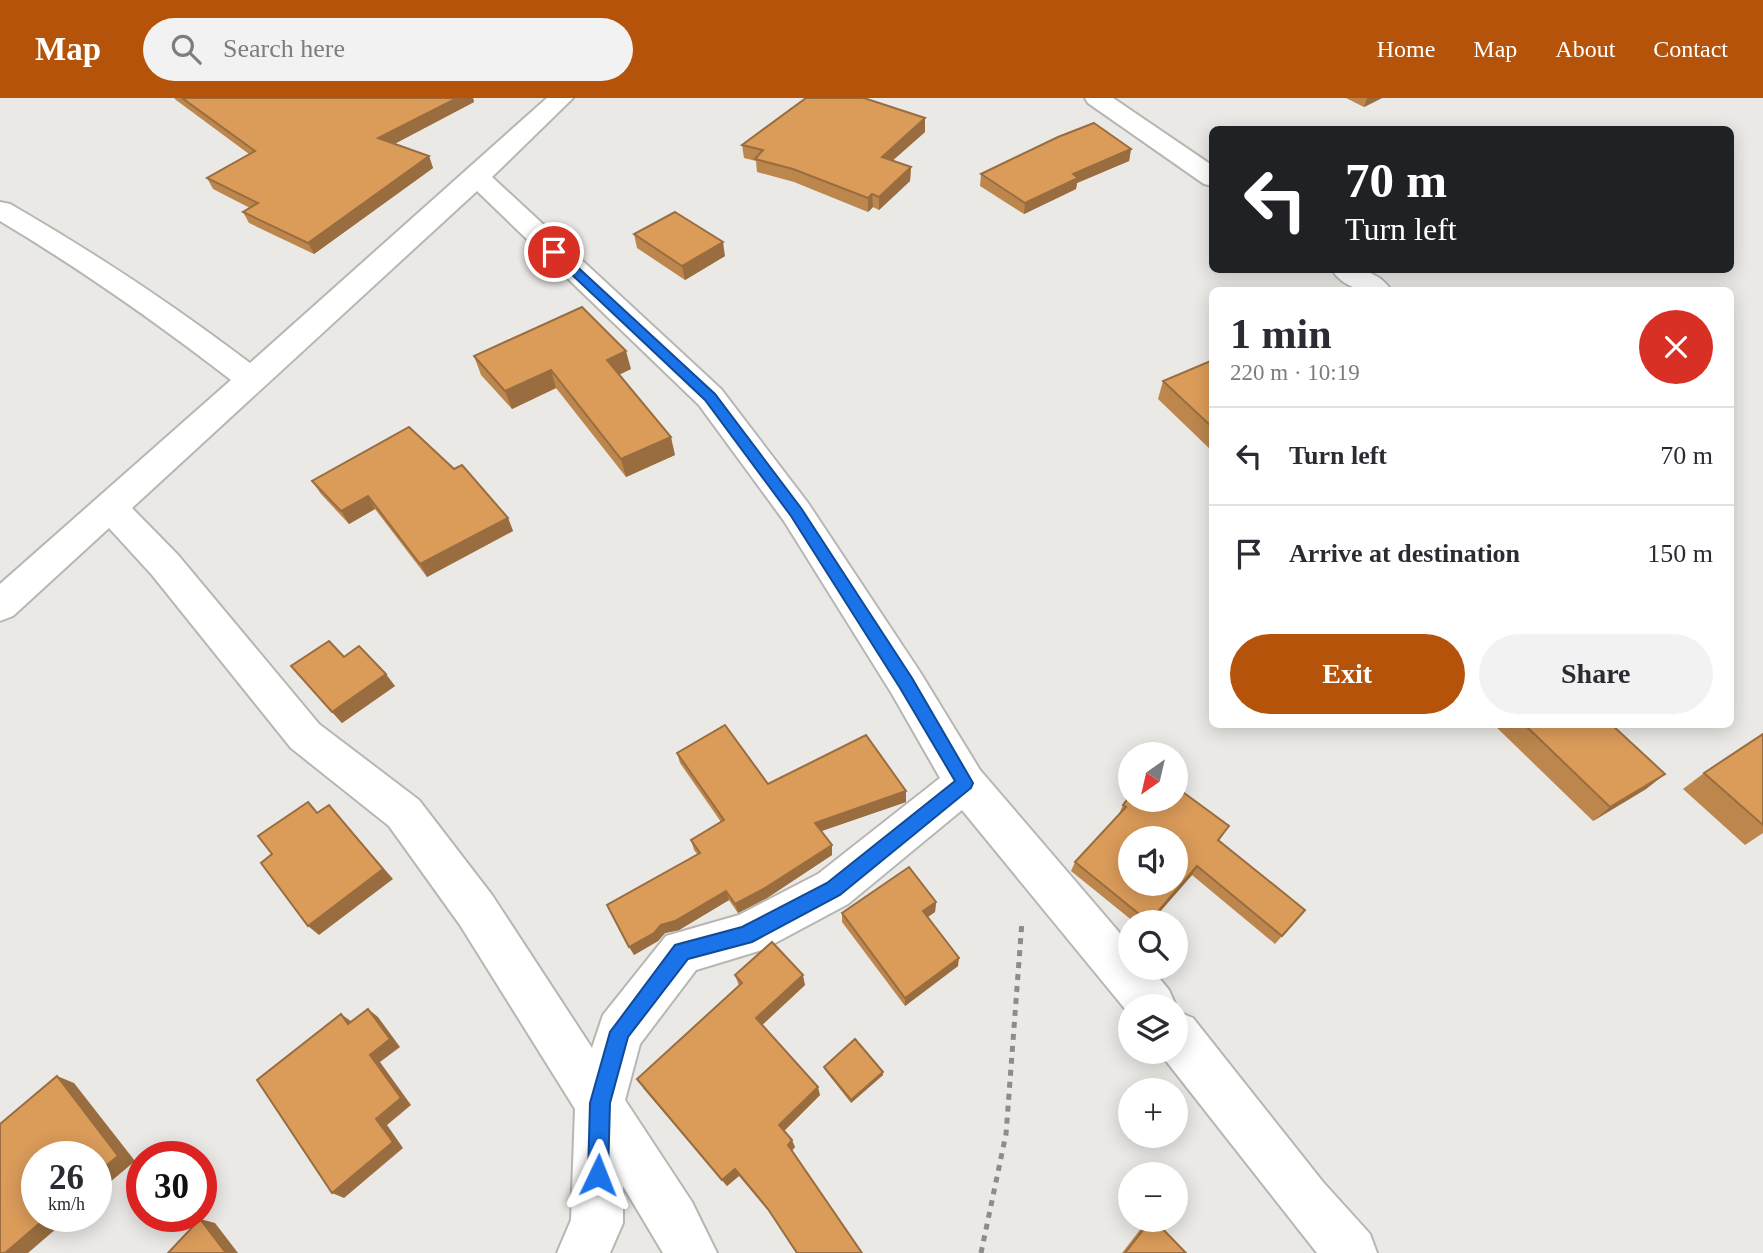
<!DOCTYPE html>
<html lang="en">
<head>
<meta charset="utf-8">
<style>
  body { margin:0; font-family:"Times New Roman",serif; background:#f2f2f3; color:#2b2b33; height:100vh; display:flex; flex-direction:column; font-size:26px; white-space:nowrap }
  * { box-sizing:border-box; margin:0 }
  p { font-size:23px; color:#7c7c81 }
  .icon { flex:none; width:38px; height:38px; fill:none; stroke:currentColor; stroke-width:2; stroke-linecap:round; stroke-linejoin:round }
  .map { position:relative; flex:1; overflow:hidden }
  .drawer { position:absolute; left:1209px; top:189px; width:525px; height:441px; display:flex; flex-direction:column; background:#fff; border-radius:10px; box-shadow:0 4px 18px #0003 }
  .drawer>* { flex:none }
  .top-card { position:absolute; left:1209px; top:28px; width:525px; height:147px; border-radius:10px; box-shadow:0 4px 18px #0003; background:#202124; color:#fff; overflow:hidden }
  .needle { width:46px; rotate:214deg }
  .buttons { position:absolute; left:1118px; top:644px; display:grid; gap:14px }
  .buttons a { display:grid; place-items:center; width:70px; height:70px; border-radius:50%; background:#fff; box-shadow:0 4px 18px #0003; font-size:35px }
  .speed { position:absolute; left:21px; top:1043px; display:flex; gap:14px; font-size:35px; font-weight:700; text-align:center }
  .speed>* { display:grid; place-content:center; width:91px; height:91px; border-radius:50%; background:#fff; box-shadow:0 4px 18px #0003; line-height:1 }
  .speed small { font-size:18px; font-weight:400 }
  .speed .limit { border:10px solid #d22; background:#fff; color:#111 }
  .pin { position:absolute; display:grid; place-items:center; width:60px; height:60px; color:#fff; margin:-30px; border:4px solid #fff; border-radius:50%; box-shadow:0 2px 7px #0007 }
  .me { position:absolute; width:77px; margin:-38px; rotate:2deg; stroke-linejoin:round; filter:drop-shadow(0 0 5px #0008) }
  .turn { display:flex; align-items:center; gap:24px; height:147px; padding:0 21px; font-size:32px }
  .turn .icon { width:91px; height:91px; stroke-width:2.5 }
  .turn b { display:block; font-size:49px; line-height:60px }
  .round { display:grid; place-items:center; flex:none; width:74px; height:74px; border-radius:37px; background:#f2f2f3 }
  .head { display:flex; align-items:center; justify-content:space-between; height:119px; padding:0 21px }
  h1 { font-size:42px; font-weight:600; line-height:52px }
  .button { display:flex; gap:14px; margin-top:auto; padding:14px 21px }
  .button a { flex:1; height:80px; border-radius:42px; background:#b45309; color:#fff; font-size:28px; font-weight:600; line-height:80px; text-align:center }
  .button a+a { background:#f2f2f3; color:#2b2b33 }
  ul { padding:0; list-style:none }
  li { display:flex; align-items:center; gap:21px; height:98px; padding:0 21px; border-top:2px solid #e1e1e2 }
  li div { flex:1 }
  li b { display:block; font-size:26px }
  li em { font-style:normal }
  header { display:flex; align-items:center; gap:42px; box-sizing:border-box; height:98px; padding:0 35px; background:#b45309; color:#fff }
  header strong { font-size:33px }
  nav { display:flex; gap:38px; margin-inline-start:auto; font-size:24px }
  .search { width:490px; height:63px; background:#f2f2f3; display:flex; align-items:center; gap:18px; box-sizing:border-box; padding:0 24px; border-radius:38px; color:#7c7c81; font-size:26px }
  .map>svg:first-child { display:block }
  .lines { fill:none; stroke-linecap:round; stroke-linejoin:round }
  .minor-casing { stroke:#b7b6b2; stroke-width:4 }
  .path { stroke:#8d8c8a; stroke-width:5; stroke-dasharray:6 6; stroke-linecap:butt }
  .minor { fill:#fff; fill-rule:evenodd }
  .wall { fill:#bc864d }
  .shaded-wall { fill:#996d3f }
  .building { fill:#db9c5a; stroke:#996d3f; stroke-width:2; fill-rule:evenodd }
  .route { fill:#1a73e8; stroke:#114b97; stroke-width:2 }
</style>
</head>
<body>
<header>
<strong>Map</strong>
<div class="search"><svg class="icon" aria-label="search" viewBox="0 0 24 24"><circle cx="10" cy="10" r="6"/><path d="M15 15l6 6"/></svg>Search here</div>
<nav><a>Home</a><a>Map</a><a>About</a><a>Contact</a></nav>
</header>
<div class="map">
<svg width="1763" height="1155" viewBox="0 0 1763 1155">
  <rect width="100%" height="100%" fill="#ebe9e6"/>
  <g class="lines">
    <defs>
      <g id="minor">
        <path d="M 547,0 L 573,0 L 492,79 L 721,291 L 808,405 L 920,574 L 980,672 L 1130,847 L 1130,870 L 1151,870 L 1169,892 L 1176,908 L 1130,908 L 1130,917 L 962,712 L 848,806 L 762,852 L 696,872 L 640,946 L 625,1002 L 692,1104 L 717,1155 L 663,1155 L 623,1088 L 623,1125 L 610,1155 L 557,1155 L 571,1122 L 575,1011 L 460,827 L 389,728 L 291,650 L 152,477 L 109,430 L 13,518 L 0,523 L 0,486 L 231,282 C 156,224 82,172 0,123 L 0,104 L 10,106 C 95,155 172,206 250,265 ZM 477,93 L 699,307 L 784,423 L 892,596 L 940,680 L 818,776 L 739,817 L 666,838 L 603,917 L 592,950 L 492,797 L 419,702 L 319,626 L 178,457 L 132,410 Z"/>
        <polygon points="1085,0 1113,0 1213,68 1213,88 1204,86 1088,5"/>
        <path d="M 1332,172 C 1354,170 1377,171 1391,192 C 1368,194 1346,193 1332,172 Z"/>
        <polygon points="1176,913 1193,920 1323,1084 1370,1136 1377,1155 1317,1155 1159,954 1176,954"/>
      </g>
    </defs>
    <!-- minor casing -->
    <use href="#minor" class="minor-casing"/>
    <!-- path -->
    <polyline class="path" points="981,1155 1006,1036 1022,823"/>
    <!-- minor -->
    <use href="#minor" class="minor"/>
  </g>
  <!-- wall -->
  <g class="wall">
    <polygon points="174,0 473,0 474,4 394,46 429,58 433,70 314,156 249,125 243,114 250,110 213,91 207,80 249,56 176,2"/>
    <polygon points="1346,0 1382,0 1364,9"/>
    <polygon points="925,34 892,63 911,69 910,83 879,112 873,109 868,114 794,84 757,74 756,63 744,60 742,47"/>
    <polygon points="1131,51 1129,63 1077,85 1076,91 1024,116 980,88 981,76"/>
    <polygon points="634,136 725,158 685,182 637,150"/>
    <polygon points="474,258 631,271 619,277 675,357 626,379 556,290 512,311 481,277"/>
    <polygon points="1213,262 1213,354 1158,301 1163,283"/>
    <polygon points="454,371 508,420 513,433 427,479 375,411 349,426 321,396 312,383"/>
    <polygon points="344,559 395,588 342,625 291,568"/>
    <polygon points="1493,626 1611,626 1665,676 1646,691 1593,723"/>
    <polygon points="1763,636 1763,735 1745,747 1683,691 1704,675"/>
    <polygon points="677,655 768,686 906,693 906,704 821,733 832,747 832,757 767,800 738,815 729,802 679,832 665,835 658,843 634,857 698,757 694,752 691,742 721,724 680,665"/>
    <polygon points="1123,707 1229,728 1219,743 1305,812 1275,846 1192,777 1151,824 1134,824 1071,773 1075,764 1119,716"/>
    <polygon points="936,804 935,814 927,819 958,868 905,908 842,824 842,815"/>
    <polygon points="735,877 805,887 762,927 820,997 784,1033 795,1049 792,1053 771,1116 739,1078 727,1088 643,990 739,888"/>
    <polygon points="824,969 883,977 851,1005 825,972"/>
    <polygon points="1150,1122 1154,1122 1186,1155 1122,1155 1146,1124"/>
  </g>
  <!-- shaded-wall -->
  <g class="shaded-wall">
    <polygon points="457,0 473,0 474,4 383,52 378,40"/>
    <polygon points="1367,0 1382,0 1364,9"/>
    <polygon points="925,20 925,34 882,72 882,59"/>
    <polygon points="1131,51 1129,63 1077,85 1076,91 1024,116 1025,105 1073,76"/>
    <polygon points="429,58 433,70 314,156 308,145"/>
    <polygon points="911,69 910,83 879,112 879,99"/>
    <polygon points="872,96 873,109 868,114 868,100"/>
    <polygon points="723,144 725,158 685,182 682,168"/>
    <polygon points="626,253 631,271 611,280 607,262"/>
    <polygon points="551,272 556,290 512,311 505,293"/>
    <polygon points="671,339 675,357 626,379 621,361"/>
    <polygon points="368,398 375,411 349,426 341,413"/>
    <polygon points="508,420 513,433 427,479 420,466"/>
    <polygon points="386,576 395,588 342,625 332,614"/>
    <polygon points="1665,676 1646,691 1593,723 1610,709"/>
    <polygon points="906,693 906,704 816,735 815,725"/>
    <polygon points="329,707 393,781 319,837 308,828"/>
    <polygon points="832,747 832,757 767,800 738,815 735,806"/>
    <polygon points="1197,768 1192,777 1151,824 1149,824"/>
    <polygon points="726,793 729,802 679,832 665,835 658,843 634,857 629,849 661,827"/>
    <polygon points="936,804 935,814 922,823 923,813"/>
    <polygon points="959,860 958,868 905,908 905,900"/>
    <polygon points="803,877 805,887 759,930 756,920"/>
    <polygon points="368,911 378,919 400,949 380,964 411,1007 387,1027 403,1050 344,1100 332,1095 376,1021 370,957"/>
    <polygon points="341,916 352,924 348,926"/>
    <polygon points="883,974 883,977 851,1005 851,1002"/>
    <polygon points="57,978 74,985 135,1063 96,1096 96,1076"/>
    <polygon points="818,989 820,997 782,1035 779,1027"/>
    <polygon points="792,1042 795,1049 790,1054 788,1047"/>
    <polygon points="735,1071 739,1078 727,1088 722,1082"/>
    <polygon points="48,1118 71,1118 28,1155 5,1155"/>
    <polygon points="200,1121 215,1125 238,1155 226,1155"/>
  </g>
  <!-- building -->
  <g class="building">
    <polygon points="182,0 457,0 378,40 429,58 308,145 243,114 258,105 207,80 255,53"/>
    <polygon points="806,0 864,0 925,20 882,59 911,69 879,99 872,96 868,100 793,71 755,61 763,52 742,47"/>
    <polygon points="1094,25 1131,51 1073,76 1078,80 1025,105 981,76 1058,39"/>
    <polygon points="675,114 723,144 682,168 634,136"/>
    <polygon points="582,209 626,253 607,262 671,339 621,361 551,272 505,293 474,258"/>
    <polygon points="1213,262 1213,330 1163,283"/>
    <polygon points="409,329 454,371 462,367 508,420 420,466 368,398 341,413 312,383"/>
    <polygon points="329,543 344,559 359,548 386,576 332,614 291,568"/>
    <polygon points="1524,626 1611,626 1665,676 1610,709"/>
    <polygon points="725,627 768,686 866,637 906,693 815,725 832,747 765,790 735,806 726,793 675,823 661,827 654,835 629,849 607,807 700,755 691,742 724,722 677,655"/>
    <polygon points="1763,636 1763,727 1704,675"/>
    <path d="M 1176,689 L 1229,728 L 1218,742 L 1305,812 L 1282,838 L 1197,768 L 1149,824 L 1075,764 L 1126,709 L 1123,707 L 1130,698 L 1130,702 L 1176,702 ZM 1130,740 L 1176,740 L 1176,786 L 1130,786 Z"/>
    <polygon points="308,704 317,715 329,707 383,771 308,828 261,765 272,756 258,738"/>
    <polygon points="909,769 936,804 923,813 959,860 905,900 842,815"/>
    <polygon points="772,844 803,877 756,920 818,989 779,1027 792,1042 788,1047 862,1155 797,1155 768,1111 735,1071 722,1082 637,981 742,885 735,877"/>
    <polygon points="368,911 390,941 370,957 401,1000 376,1021 393,1044 332,1095 257,982 341,916 348,926"/>
    <polygon points="855,941 883,974 851,1002 824,969"/>
    <polygon points="57,978 118,1058 96,1076 96,1059 37,1059 37,1118 48,1118 5,1155 0,1155 0,1026"/>
    <polygon points="200,1121 226,1155 168,1155"/>
    <polygon points="1151,1122 1154,1122 1186,1155 1125,1155"/>
  </g>
  <!-- route -->
  <polygon class="route" points="550,151 558,151 715,296 801,410 912,580 973,685 971,690 840,797 752,844 688,861 628,939 610,1005 608,1077 605,1085 598,1088 591,1085 588,1077 590,1005 610,934 675,847 742,829 827,785 955,683 900,590 791,418 705,302 550,156"/>
</svg>
<div class="buttons">
<a><svg class="needle" viewBox="-14 -14 28 28"><path d="M0-13l5 13h-10z" fill="#e53935"/><path d="M0 13l5-13h-10z" fill="#7c7c81"/></svg></a>
<a><svg class="icon" aria-label="sound" viewBox="0 0 24 24"><path d="M4 9h4l5-4v14l-5-4H4zM17 9q2 3 0 6"/></svg></a>
<a><svg class="icon" aria-label="search" viewBox="0 0 24 24"><circle cx="10" cy="10" r="6"/><path d="M15 15l6 6"/></svg></a>
<a><svg class="icon" aria-label="layers" viewBox="0 0 24 24"><path d="M12 4l9 5-9 5-9-5zM3 14l9 5 9-5"/></svg></a>
<a>+</a>
<a>−</a>
</div>
<div class="speed"><div>26<small>km/h</small></div><div class="limit">30</div></div>
<div class="pin" style="left:554px;top:154px;background:#d93025"><svg class="icon" aria-label="arrive" viewBox="0 0 24 24"><path d="M6 21V4h12l-3 4 3 4H6"/></svg></div>
<svg class="me" style="left:598px;top:1077px" viewBox="-20 -20 40 40"><path d="M0-17L14 15 0 8-14 15z" fill="#1a73e8" stroke="#fff" stroke-width="4"/></svg>
<div class="top-card">
<div class="turn"><svg class="icon" aria-label="left" viewBox="0 0 24 24"><path d="M17 20v-9H6M10 6l-5 5 5 5"/></svg><div><b>70 m</b>Turn left</div></div>
</div>
<section class="drawer">
<div class="head"><div><h1>1 min</h1><p>220 m · 10:19</p></div><a class="round" style="background:#d93025;color:#fff"><svg class="icon" aria-label="close" viewBox="0 0 24 24"><path d="M6 6l12 12M18 6L6 18"/></svg></a></div>
<ul>
<li><svg class="icon" aria-label="left" viewBox="0 0 24 24"><path d="M17 20v-9H6M10 6l-5 5 5 5"/></svg><div><b>Turn left</b></div><em>70 m</em></li>
<li><svg class="icon" aria-label="arrive" viewBox="0 0 24 24"><path d="M6 21V4h12l-3 4 3 4H6"/></svg><div><b>Arrive at destination</b></div><em>150 m</em></li>
</ul>
<div class="button"><a>Exit</a><a>Share</a></div>
</section>
</div>
</body>
</html>
